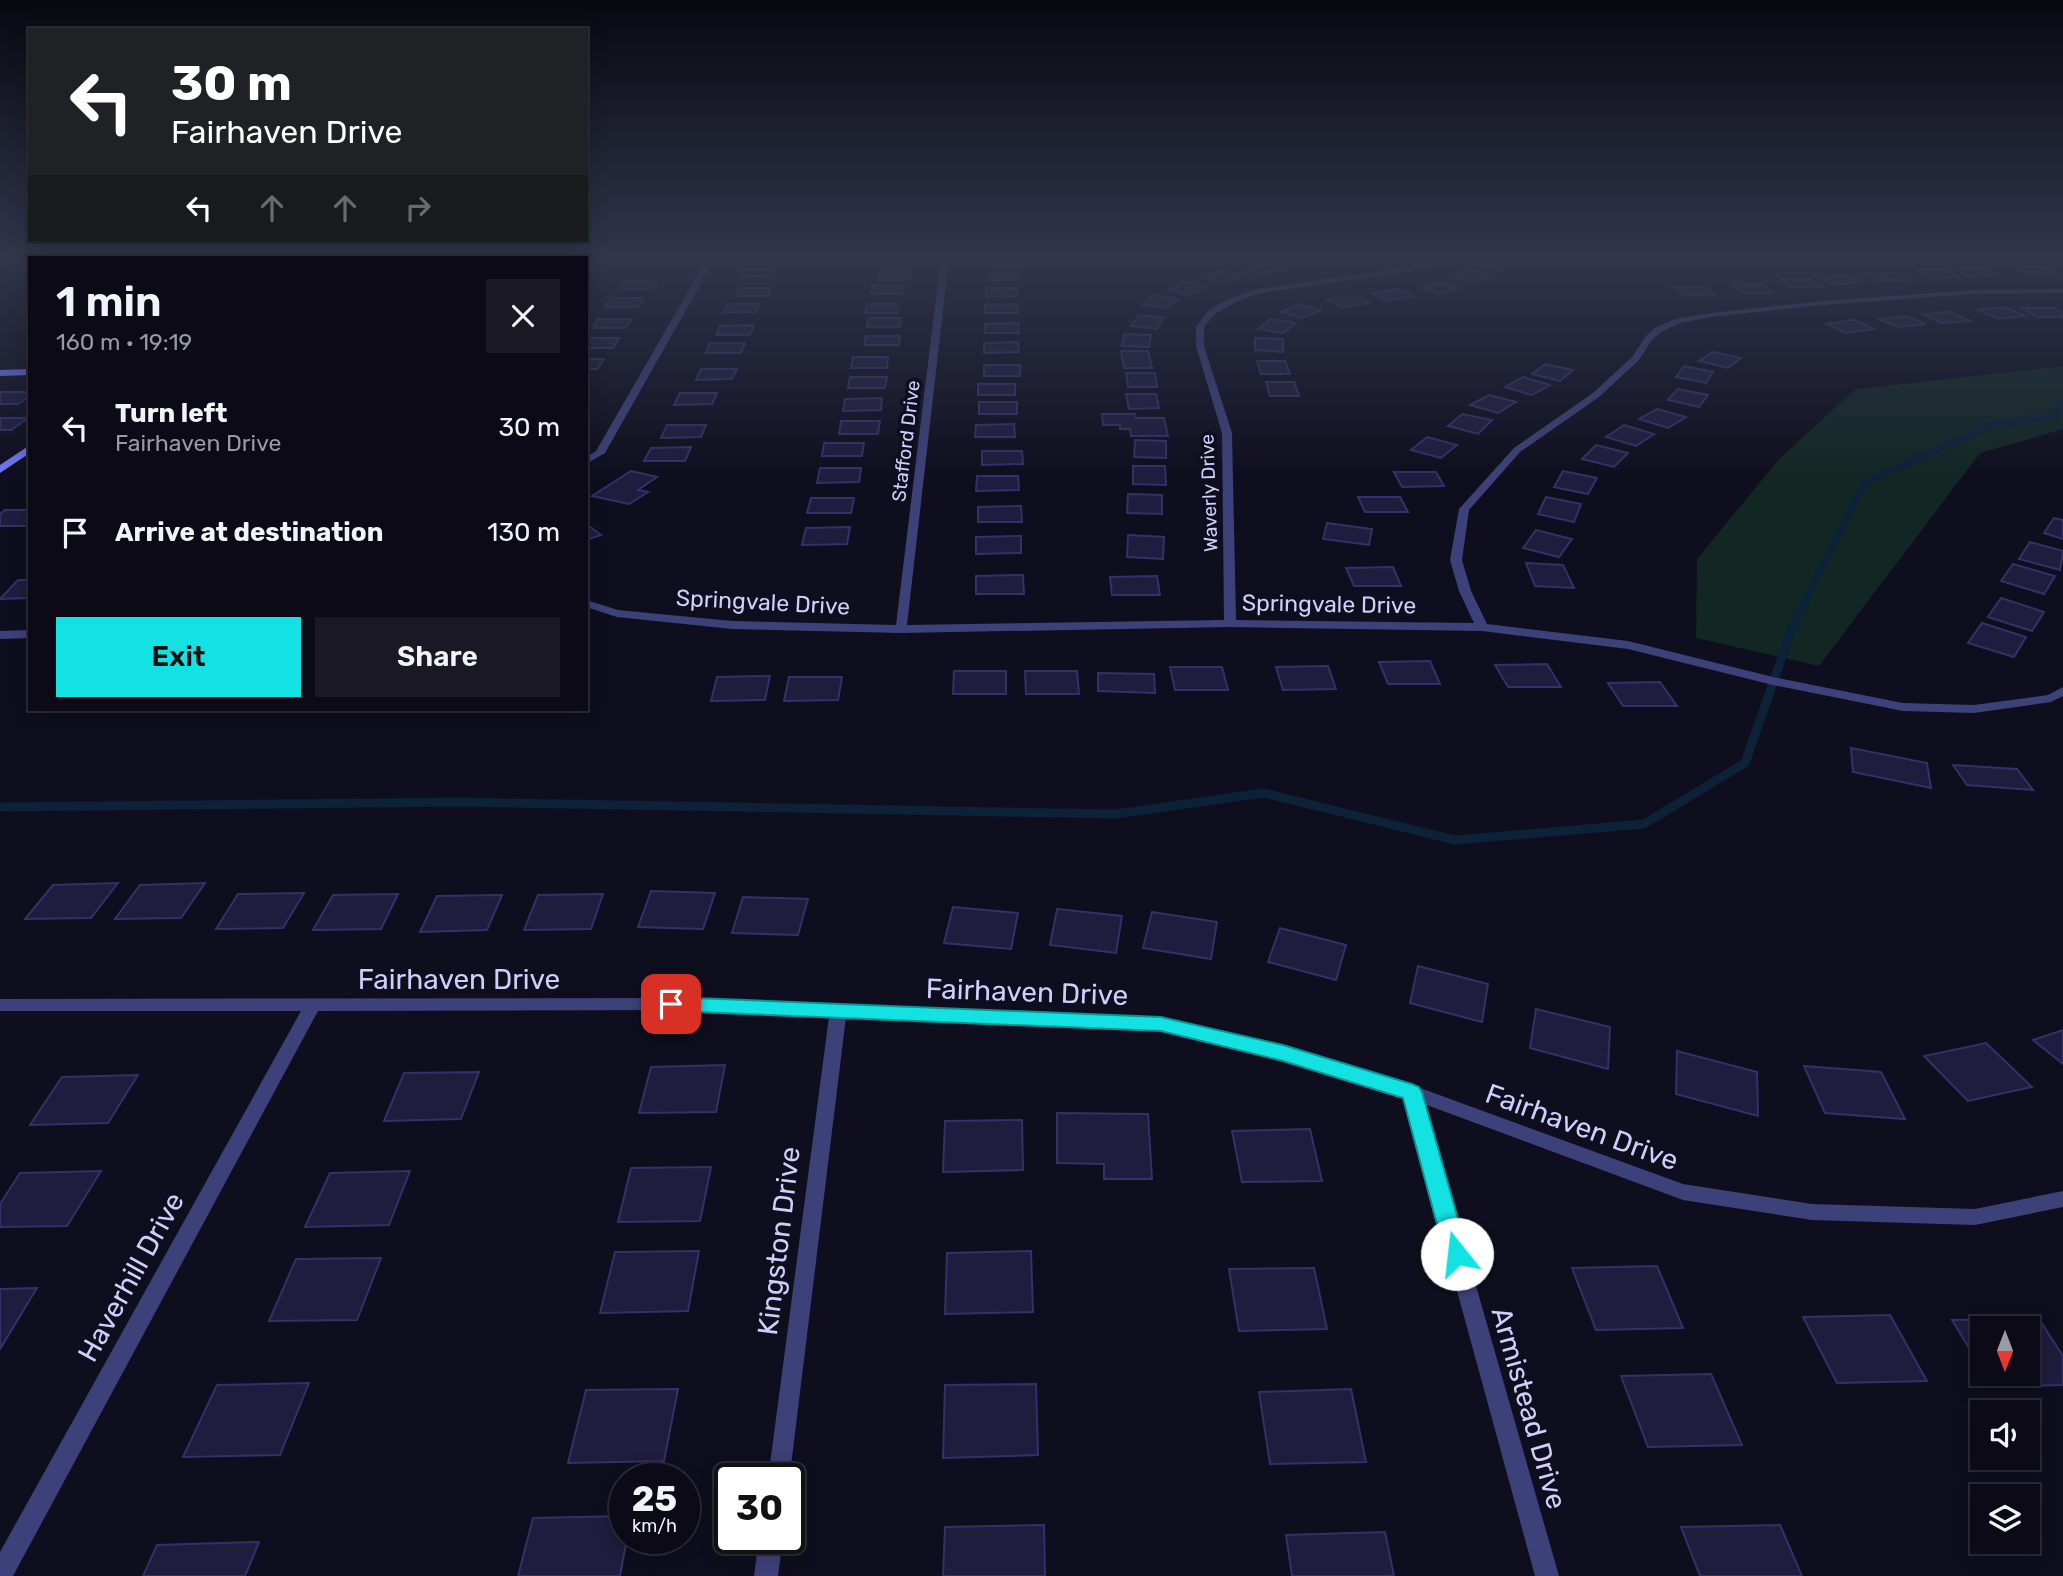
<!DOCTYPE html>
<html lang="en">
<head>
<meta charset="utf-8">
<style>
  body { margin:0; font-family:Rubik,sans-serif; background:#191823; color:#f1f3f6; height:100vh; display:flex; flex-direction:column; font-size:26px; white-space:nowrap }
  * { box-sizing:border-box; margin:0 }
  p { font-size:23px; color:#9a9aa1 }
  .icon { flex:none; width:38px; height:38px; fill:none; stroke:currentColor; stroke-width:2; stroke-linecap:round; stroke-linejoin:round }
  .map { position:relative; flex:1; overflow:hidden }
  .drawer { position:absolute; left:28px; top:256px; width:560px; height:455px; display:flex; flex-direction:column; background:#0b0a16; border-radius:0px; box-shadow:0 4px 18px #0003,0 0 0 2px #2b2b35 }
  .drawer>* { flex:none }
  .banner { position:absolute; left:28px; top:28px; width:560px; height:214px; border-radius:0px; box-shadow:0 4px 18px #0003,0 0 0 2px #2b2b35; background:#202124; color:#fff; overflow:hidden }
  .needle { width:46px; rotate:180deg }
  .fabs { position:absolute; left:1970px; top:1316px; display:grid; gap:14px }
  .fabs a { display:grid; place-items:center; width:70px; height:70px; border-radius:0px; background:#0b0a16; box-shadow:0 4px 18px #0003,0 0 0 2px #2b2b35; font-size:35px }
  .speed { position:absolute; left:609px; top:1463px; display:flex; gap:14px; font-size:35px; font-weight:700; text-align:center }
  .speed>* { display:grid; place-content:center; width:91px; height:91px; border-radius:50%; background:#0b0a16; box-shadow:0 4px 18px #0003,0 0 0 2px #2b2b35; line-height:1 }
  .speed small { font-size:18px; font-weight:400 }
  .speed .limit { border:4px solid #111; border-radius:10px; background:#fff; color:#111 }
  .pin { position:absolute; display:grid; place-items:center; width:60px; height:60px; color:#fff; margin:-30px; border-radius:14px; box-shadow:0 4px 10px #0006 }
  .me { position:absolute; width:77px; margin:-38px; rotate:344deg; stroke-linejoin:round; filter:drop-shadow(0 0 5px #0008) }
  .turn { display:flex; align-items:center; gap:24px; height:147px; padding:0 28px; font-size:32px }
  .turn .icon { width:91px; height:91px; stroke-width:2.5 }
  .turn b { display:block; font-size:49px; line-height:60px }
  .lanes { display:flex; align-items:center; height:66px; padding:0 28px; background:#0003; justify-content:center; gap:35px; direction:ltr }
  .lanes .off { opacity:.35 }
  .round { display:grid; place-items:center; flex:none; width:74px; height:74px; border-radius:0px; background:#191823 }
  .overview { display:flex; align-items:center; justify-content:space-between; height:119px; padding:0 28px }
  h1 { font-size:42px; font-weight:600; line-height:52px }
  .action { display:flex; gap:14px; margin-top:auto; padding:14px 28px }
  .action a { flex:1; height:80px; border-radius:0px; background:#14e2e2; color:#111; font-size:28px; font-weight:600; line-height:80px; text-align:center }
  .action a+a { background:#191823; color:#f1f3f6 }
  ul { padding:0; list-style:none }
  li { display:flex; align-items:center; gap:21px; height:105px; padding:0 28px }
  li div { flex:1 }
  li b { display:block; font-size:26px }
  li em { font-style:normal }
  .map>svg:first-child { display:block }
  .green { fill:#122724 }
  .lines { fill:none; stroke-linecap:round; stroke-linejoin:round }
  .stream-far2 { stroke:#0d2138; stroke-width:5 }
  .stream-far1 { stroke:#0d2138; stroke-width:7 }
  .stream { stroke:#0d2138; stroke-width:9 }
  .building { fill:#1f1c3d; stroke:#353067; stroke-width:2 }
  .street { fill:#3d4179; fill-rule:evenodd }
  .secondary { fill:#6e78f2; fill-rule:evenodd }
  .route { fill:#14e2e2; stroke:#0d9393; stroke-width:2 }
  .labels { text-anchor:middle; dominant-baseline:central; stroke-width:7; stroke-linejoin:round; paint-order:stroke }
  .far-street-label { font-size:19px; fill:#d0cffb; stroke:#0f0e1e }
  .street-label { font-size:23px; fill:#d0cffb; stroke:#0f0e1e }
  .near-street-label { font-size:28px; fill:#d0cffb; stroke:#0f0e1e }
</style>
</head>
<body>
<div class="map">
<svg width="2063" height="1576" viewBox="0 0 2063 1576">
  <rect width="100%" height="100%" fill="#0f0e1e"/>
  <!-- green -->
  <polygon class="green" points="2063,366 2063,429 1980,453 1819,666 1696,638 1697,559 1780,458 1856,389"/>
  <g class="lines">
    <!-- stream-far2 -->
    <polyline class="stream-far2" points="2058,409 2063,398"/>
    <!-- stream-far1 -->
    <polyline class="stream-far1" points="1804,603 1864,484 1990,425 2055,416 2059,408"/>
    <!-- stream -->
    <polyline class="stream" points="0,807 460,802 1116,814 1263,793 1455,840 1644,824 1745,763 1792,628 1805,602"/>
  </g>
  <!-- building -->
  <g class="building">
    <polygon points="752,257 782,257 780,262 750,263"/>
    <polygon points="1024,257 1024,265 994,265 994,258"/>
    <polygon points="1313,257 1323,262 1297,265 1284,259"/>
    <polygon points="1485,257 1491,257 1509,260 1502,268 1478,264"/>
    <polygon points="883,260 913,260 912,267 882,268"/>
    <polygon points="1270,263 1283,269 1257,274 1244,267"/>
    <polygon points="2015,267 2045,267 2059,275 2029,275"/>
    <polygon points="1954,268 1984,268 1997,275 1967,276"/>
    <polygon points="744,269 774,269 771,276 741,277"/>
    <polygon points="1467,269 1489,274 1475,282 1452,277"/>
    <polygon points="1915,269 1945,269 1959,277 1928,277"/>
    <polygon points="1222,271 1241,276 1220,283 1202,277"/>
    <polygon points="880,272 910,272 909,280 878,280"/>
    <polygon points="989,273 1019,273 1020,280 989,281"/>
    <polygon points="1863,273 1894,273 1906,281 1876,281"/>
    <polygon points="1819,276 1849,276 1861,283 1831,284"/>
    <polygon points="1780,279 1811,279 1823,287 1792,287"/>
    <polygon points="626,281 657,281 652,289 621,289"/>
    <polygon points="1188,282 1207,288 1187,295 1168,289"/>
    <polygon points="1440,282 1460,288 1440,294 1420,288"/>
    <polygon points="1762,284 1773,293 1742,293 1731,285"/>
    <polygon points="872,286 904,286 902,294 871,294"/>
    <polygon points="1673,287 1704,287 1715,295 1683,295"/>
    <polygon points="740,288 771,288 768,296 736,296"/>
    <polygon points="986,288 1017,288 1017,296 986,297"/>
    <polygon points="1398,289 1413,296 1387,301 1372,293"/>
    <polygon points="1154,295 1178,299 1166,308 1143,305"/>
    <polygon points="1354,295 1369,303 1342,307 1327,300"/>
    <polygon points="611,298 643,298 638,307 605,307"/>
    <polygon points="727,304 759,304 756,312 723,313"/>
    <polygon points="867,304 899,304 897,313 865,313"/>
    <polygon points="1017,304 1018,313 985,313 985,305"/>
    <polygon points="1299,304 1321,310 1302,318 1281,312"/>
    <polygon points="2004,307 2025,316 1999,319 1978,310"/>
    <polygon points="2022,308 2054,308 2063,313 2063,317 2037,317"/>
    <polygon points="1951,312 1970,321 1941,323 1923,314"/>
    <polygon points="1139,315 1164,318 1157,329 1131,326"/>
    <polygon points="1906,316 1926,324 1898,327 1878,319"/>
    <polygon points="868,318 901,318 900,327 867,327"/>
    <polygon points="598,319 632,319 626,328 593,328"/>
    <polygon points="1271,319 1296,323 1283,333 1258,329"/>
    <polygon points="1854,320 1874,329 1846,333 1827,324"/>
    <polygon points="1018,323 1019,333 985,333 985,324"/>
    <polygon points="754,325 750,335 716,335 720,326"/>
    <polygon points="1124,334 1151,335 1149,347 1122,346"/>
    <polygon points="866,336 900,336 899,345 864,345"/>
    <polygon points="586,338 619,338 613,348 586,348"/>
    <polygon points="1255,338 1283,339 1283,352 1255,350"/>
    <polygon points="1018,342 1019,352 984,353 984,343"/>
    <polygon points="710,343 745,343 741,353 706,353"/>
    <polygon points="1121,351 1148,351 1152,368 1124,368"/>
    <polygon points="1713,352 1741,358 1728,368 1699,361"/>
    <polygon points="853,357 888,357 887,368 851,368"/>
    <polygon points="586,359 604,359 597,369 586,369"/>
    <polygon points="1257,361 1285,361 1290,374 1261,374"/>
    <polygon points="1545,364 1573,370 1560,381 1532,374"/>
    <rect x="984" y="365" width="36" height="11"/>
    <polygon points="1684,366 1713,372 1706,383 1676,377"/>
    <polygon points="701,369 737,369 732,379 696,380"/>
    <polygon points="1126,373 1155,373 1157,387 1128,387"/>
    <polygon points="850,377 887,377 885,388 848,388"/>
    <polygon points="1523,377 1550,385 1532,395 1505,387"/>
    <polygon points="1266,382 1294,382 1299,396 1270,396"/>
    <rect x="978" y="384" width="37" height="11"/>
    <polygon points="1678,389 1708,395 1699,407 1668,400"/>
    <polygon points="0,392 30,392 30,396 18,404 0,404"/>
    <polygon points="680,393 717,393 712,404 674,405"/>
    <polygon points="1126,394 1156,394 1159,408 1129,409"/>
    <polygon points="1489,395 1516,402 1498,413 1470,405"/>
    <polygon points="882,398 881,410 843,411 845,399"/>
    <rect x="979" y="402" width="38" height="12"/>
    <polygon points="1657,409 1686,417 1668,428 1639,419"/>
    <polygon points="1102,414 1135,414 1136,418 1164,418 1168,436 1131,436 1130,429 1120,429 1120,425 1103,425"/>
    <polygon points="1462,414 1492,420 1478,434 1448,426"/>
    <polygon points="0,418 28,418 11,430 0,430"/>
    <polygon points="841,421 880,421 878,434 839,434"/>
    <polygon points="1014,424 1015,437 975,437 976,425"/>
    <polygon points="667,425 706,425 701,437 661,438"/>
    <polygon points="1624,425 1654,434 1636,446 1606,437"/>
    <polygon points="1427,437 1457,445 1441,458 1411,450"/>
    <polygon points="1135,440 1166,441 1166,458 1134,457"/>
    <polygon points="824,443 864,443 862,456 822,456"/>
    <polygon points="1596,445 1628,453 1614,467 1582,459"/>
    <polygon points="691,447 685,461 644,461 651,448"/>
    <polygon points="982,451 1022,451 1023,464 982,465"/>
    <polygon points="1133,466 1165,466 1166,485 1133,484"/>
    <polygon points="820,468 861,468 859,482 817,483"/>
    <polygon points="631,471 657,477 638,490 648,492 629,504 592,496"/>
    <polygon points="1563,471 1597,478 1588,494 1554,487"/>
    <polygon points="1394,472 1436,472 1444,486 1402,487"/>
    <polygon points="977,476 1018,476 1019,490 976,491"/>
    <polygon points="1128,494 1162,495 1162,514 1127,513"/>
    <polygon points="1358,497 1400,497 1408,512 1365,512"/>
    <polygon points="1546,497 1581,504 1574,522 1538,514"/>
    <polygon points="811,498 854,498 851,513 807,513"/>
    <polygon points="1021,506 1022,522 978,522 978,507"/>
    <polygon points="5,510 30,510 30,526 0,526 0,514"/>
    <polygon points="2054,518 2063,520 2063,539 2044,533"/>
    <polygon points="1327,523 1372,529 1369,545 1323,539"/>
    <polygon points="586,524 601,535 586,540"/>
    <polygon points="850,527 847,544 802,545 806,528"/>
    <polygon points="1536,530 1572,539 1559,557 1523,548"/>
    <polygon points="1128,535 1164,537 1163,559 1127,557"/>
    <polygon points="1021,536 1021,553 976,554 976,537"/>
    <polygon points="2030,542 2063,551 2060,570 2019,559"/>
    <polygon points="1526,563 1563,565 1574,588 1535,586"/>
    <polygon points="2013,564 2055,576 2044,594 2001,581"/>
    <polygon points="1393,567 1401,586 1354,586 1346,568"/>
    <polygon points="1023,575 1024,594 976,594 976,576"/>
    <polygon points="1157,576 1160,595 1112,595 1110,577"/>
    <polygon points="18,580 30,580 30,598 0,599"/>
    <polygon points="2001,598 2044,612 2032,631 1988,617"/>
    <polygon points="1982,623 2026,637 2014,657 1968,643"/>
    <polygon points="1430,661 1440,684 1388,684 1379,662"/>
    <polygon points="1547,664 1561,687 1508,687 1495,665"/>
    <polygon points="1328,666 1336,689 1283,690 1276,667"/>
    <polygon points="1170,667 1222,667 1228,690 1175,690"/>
    <polygon points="954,671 1006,671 1006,694 953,694"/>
    <polygon points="1025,671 1077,671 1079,694 1026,694"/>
    <polygon points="1098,673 1154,674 1155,693 1098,691"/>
    <polygon points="770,676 765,700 711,701 717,677"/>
    <polygon points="789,677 842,677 838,700 784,701"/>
    <polygon points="1660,682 1677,706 1623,706 1608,683"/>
    <polygon points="1851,748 1927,763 1931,788 1853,772"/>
    <polygon points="1953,765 2017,769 2033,790 1967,785"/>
    <polygon points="118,883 91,918 25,919 53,885"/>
    <polygon points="205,883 181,918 115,919 140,885"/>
    <polygon points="651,891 715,893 703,929 638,927"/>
    <polygon points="304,893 283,928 216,929 238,894"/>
    <polygon points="398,894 381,929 313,930 333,895"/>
    <polygon points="603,894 591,929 524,930 538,895"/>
    <polygon points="502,895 487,930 420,932 437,896"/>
    <polygon points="743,897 808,899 798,935 732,933"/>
    <polygon points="953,907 1018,913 1011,949 944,943"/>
    <polygon points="1057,909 1122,916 1116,953 1050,945"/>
    <polygon points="1152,912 1217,922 1211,959 1143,948"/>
    <polygon points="1280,928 1346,945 1336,980 1268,962"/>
    <polygon points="1418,966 1488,984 1482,1022 1410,1003"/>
    <polygon points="1536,1009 1610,1027 1608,1069 1530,1048"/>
    <polygon points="2063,1030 2063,1064 2033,1040"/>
    <polygon points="1986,1043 2032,1087 1968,1101 1924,1056"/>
    <polygon points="1677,1051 1757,1072 1758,1116 1676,1094"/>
    <polygon points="725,1065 716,1112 639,1113 651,1067"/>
    <polygon points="1804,1066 1881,1072 1905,1119 1825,1113"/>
    <polygon points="479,1072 461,1119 384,1121 404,1073"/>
    <polygon points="138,1075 108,1123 30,1125 62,1077"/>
    <polygon points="1057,1113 1148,1114 1152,1179 1104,1179 1104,1164 1057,1163"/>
    <polygon points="1022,1120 1023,1170 943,1172 945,1121"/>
    <polygon points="1310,1129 1322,1181 1242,1182 1232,1131"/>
    <polygon points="711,1167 700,1221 618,1222 631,1168"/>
    <polygon points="101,1171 67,1226 0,1227 0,1204 20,1173"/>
    <polygon points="410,1171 389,1225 305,1227 330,1173"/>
    <polygon points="699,1251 688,1311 600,1313 615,1252"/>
    <polygon points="1031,1251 1033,1312 945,1314 947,1253"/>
    <polygon points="381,1258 357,1320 269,1321 296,1259"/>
    <polygon points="1657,1266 1683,1328 1596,1330 1572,1268"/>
    <polygon points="1314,1268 1327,1329 1239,1331 1229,1269"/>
    <polygon points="37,1288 0,1349 0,1289"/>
    <polygon points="1890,1315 1927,1381 1837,1383 1803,1317"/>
    <polygon points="2039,1319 2063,1356 2063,1385 1992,1387 1984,1374 2028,1374 2028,1328 1983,1328 1983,1371 1952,1320"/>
    <polygon points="1711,1374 1742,1445 1648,1447 1621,1376"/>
    <polygon points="309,1383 280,1455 183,1457 217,1385"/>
    <polygon points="1036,1384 1038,1455 943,1458 945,1385"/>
    <polygon points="678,1389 664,1461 568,1463 586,1390"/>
    <polygon points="1351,1389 1366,1462 1270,1464 1259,1392"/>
    <polygon points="625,1516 625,1538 627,1538 620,1576 518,1576 533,1518"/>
    <polygon points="1044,1525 1045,1576 943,1576 945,1527"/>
    <polygon points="1780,1525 1802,1576 1700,1576 1681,1527"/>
    <polygon points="1385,1532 1394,1576 1292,1576 1286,1535"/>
    <polygon points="259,1542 245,1576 143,1576 157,1545"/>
  </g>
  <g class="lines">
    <!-- street -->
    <g class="street">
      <polygon points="708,257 716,257 605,453 586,464 586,457 596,451"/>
      <path d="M 941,257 L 949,257 L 907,625 L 1224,620 L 1222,433 L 1196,346 L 1196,327 L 1209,310 L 1230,298 L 1257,289 L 1399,269 C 1413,266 1432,257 1444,257 L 1426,268 L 1399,273 L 1261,293 L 1236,302 L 1215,314 L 1204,327 L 1204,346 L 1232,433 L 1236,620 L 1474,623 L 1459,591 L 1450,560 L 1459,509 L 1514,448 L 1593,393 L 1633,356 L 1646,336 L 1655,328 L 1675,319 L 1711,313 L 1822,301 L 1974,290 L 2063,289 L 2063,293 L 1974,294 L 1822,305 L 1711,317 L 1680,323 L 1661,332 L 1652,340 L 1639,360 L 1599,397 L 1520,452 L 1469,510 L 1462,560 L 1471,591 L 1487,624 L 1628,641 L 1773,677 L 1903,703 L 1974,705 L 2048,695 L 2063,687 L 2063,696 L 2051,702 L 1974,713 L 1903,711 L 1773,685 L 1628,649 L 1482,631 L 1230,627 L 901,633 L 732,629 L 617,617 L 586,607 L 586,600 L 618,610 L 732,621 L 896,625 Z"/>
      <polygon points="30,630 30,638 0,639 0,631"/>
      <polygon points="671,998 1161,1018 1283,1046 1412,1085 1683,1184 1812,1204 1975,1209 2063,1191 2063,1207 1975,1225 1812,1220 1683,1200 1424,1104 1559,1576 1535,1576 1404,1097 1283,1060 1161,1030 846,1017 789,1482 789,1479 768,1479 829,1017 671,1010 318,1011 13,1576 0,1576 0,1552 301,1011 0,1011 0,999"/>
      <polygon points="759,1538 783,1538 778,1576 754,1576"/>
    </g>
    <!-- secondary -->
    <g class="secondary">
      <polygon points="30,369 30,375 0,376 0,370"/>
      <polygon points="30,445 30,453 0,473 0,465"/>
    </g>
  </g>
  <!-- sky -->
  <linearGradient id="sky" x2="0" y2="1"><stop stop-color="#080810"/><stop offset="0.54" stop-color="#31364c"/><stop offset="1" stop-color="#31364c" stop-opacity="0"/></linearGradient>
  <rect width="2063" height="478" fill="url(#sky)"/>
  <!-- route -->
  <polygon class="route" points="671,997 1161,1017 1283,1045 1412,1084 1419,1087 1422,1092 1468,1254 1465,1261 1457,1264 1449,1261 1445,1254 1403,1098 1283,1061 1161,1031 671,1011 665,1009 662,1004 665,999"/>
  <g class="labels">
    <!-- far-street labels -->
    <g class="far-street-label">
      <text transform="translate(906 441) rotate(-83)">Stafford Drive</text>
      <text transform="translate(1209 493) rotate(-92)">Waverly Drive</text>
    </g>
    <!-- street labels -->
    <g class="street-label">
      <text transform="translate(763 602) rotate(3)">Springvale Drive</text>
      <text transform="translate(1329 604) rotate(1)">Springvale Drive</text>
    </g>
    <!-- near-street labels -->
    <g class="near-street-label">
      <text x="459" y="979">Fairhaven Drive</text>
      <text transform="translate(1027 992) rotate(2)">Fairhaven Drive</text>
      <text transform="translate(1582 1127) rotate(20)">Fairhaven Drive</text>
      <text transform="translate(779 1241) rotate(-83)">Kingston Drive</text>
      <text transform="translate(131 1277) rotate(-61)">Haverhill Drive</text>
      <text transform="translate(1529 1408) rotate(74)">Armistead Drive</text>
    </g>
  </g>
</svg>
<div class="fabs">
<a><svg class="needle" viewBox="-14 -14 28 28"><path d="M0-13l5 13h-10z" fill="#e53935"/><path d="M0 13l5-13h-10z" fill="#9a9aa1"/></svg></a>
<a><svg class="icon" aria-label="sound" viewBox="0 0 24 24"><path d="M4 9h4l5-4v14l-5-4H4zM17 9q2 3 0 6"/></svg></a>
<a><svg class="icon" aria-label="layers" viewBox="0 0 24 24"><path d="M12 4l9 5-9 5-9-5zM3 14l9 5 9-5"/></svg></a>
</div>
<div class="speed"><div>25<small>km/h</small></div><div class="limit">30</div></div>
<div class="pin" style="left:671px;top:1004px;background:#d93025"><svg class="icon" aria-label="arrive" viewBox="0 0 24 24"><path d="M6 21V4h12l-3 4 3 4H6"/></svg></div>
<svg class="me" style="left:1457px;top:1254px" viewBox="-20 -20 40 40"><circle r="19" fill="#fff"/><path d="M0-13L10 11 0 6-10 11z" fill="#14e2e2"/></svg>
<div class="banner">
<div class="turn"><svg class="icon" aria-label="left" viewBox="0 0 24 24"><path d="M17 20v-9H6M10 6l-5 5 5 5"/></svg><div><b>30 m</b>Fairhaven Drive</div></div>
<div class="lanes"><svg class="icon" aria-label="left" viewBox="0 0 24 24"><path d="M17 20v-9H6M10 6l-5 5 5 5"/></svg><svg class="icon off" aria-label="ahead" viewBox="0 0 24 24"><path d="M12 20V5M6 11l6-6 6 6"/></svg><svg class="icon off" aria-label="ahead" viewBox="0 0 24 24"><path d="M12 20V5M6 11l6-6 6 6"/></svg><svg class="icon off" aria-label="right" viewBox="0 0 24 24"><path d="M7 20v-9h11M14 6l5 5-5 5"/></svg></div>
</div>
<section class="drawer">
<div class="overview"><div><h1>1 min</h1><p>160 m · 19:19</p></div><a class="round"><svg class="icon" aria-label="close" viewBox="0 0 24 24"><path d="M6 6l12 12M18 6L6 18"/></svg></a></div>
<ul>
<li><svg class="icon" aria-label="left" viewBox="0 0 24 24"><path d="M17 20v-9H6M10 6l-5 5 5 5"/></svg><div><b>Turn left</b><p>Fairhaven Drive</p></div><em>30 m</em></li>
<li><svg class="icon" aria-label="arrive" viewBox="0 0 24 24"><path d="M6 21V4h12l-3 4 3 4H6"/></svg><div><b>Arrive at destination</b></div><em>130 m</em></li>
</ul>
<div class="action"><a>Exit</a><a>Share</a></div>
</section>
</div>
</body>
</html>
